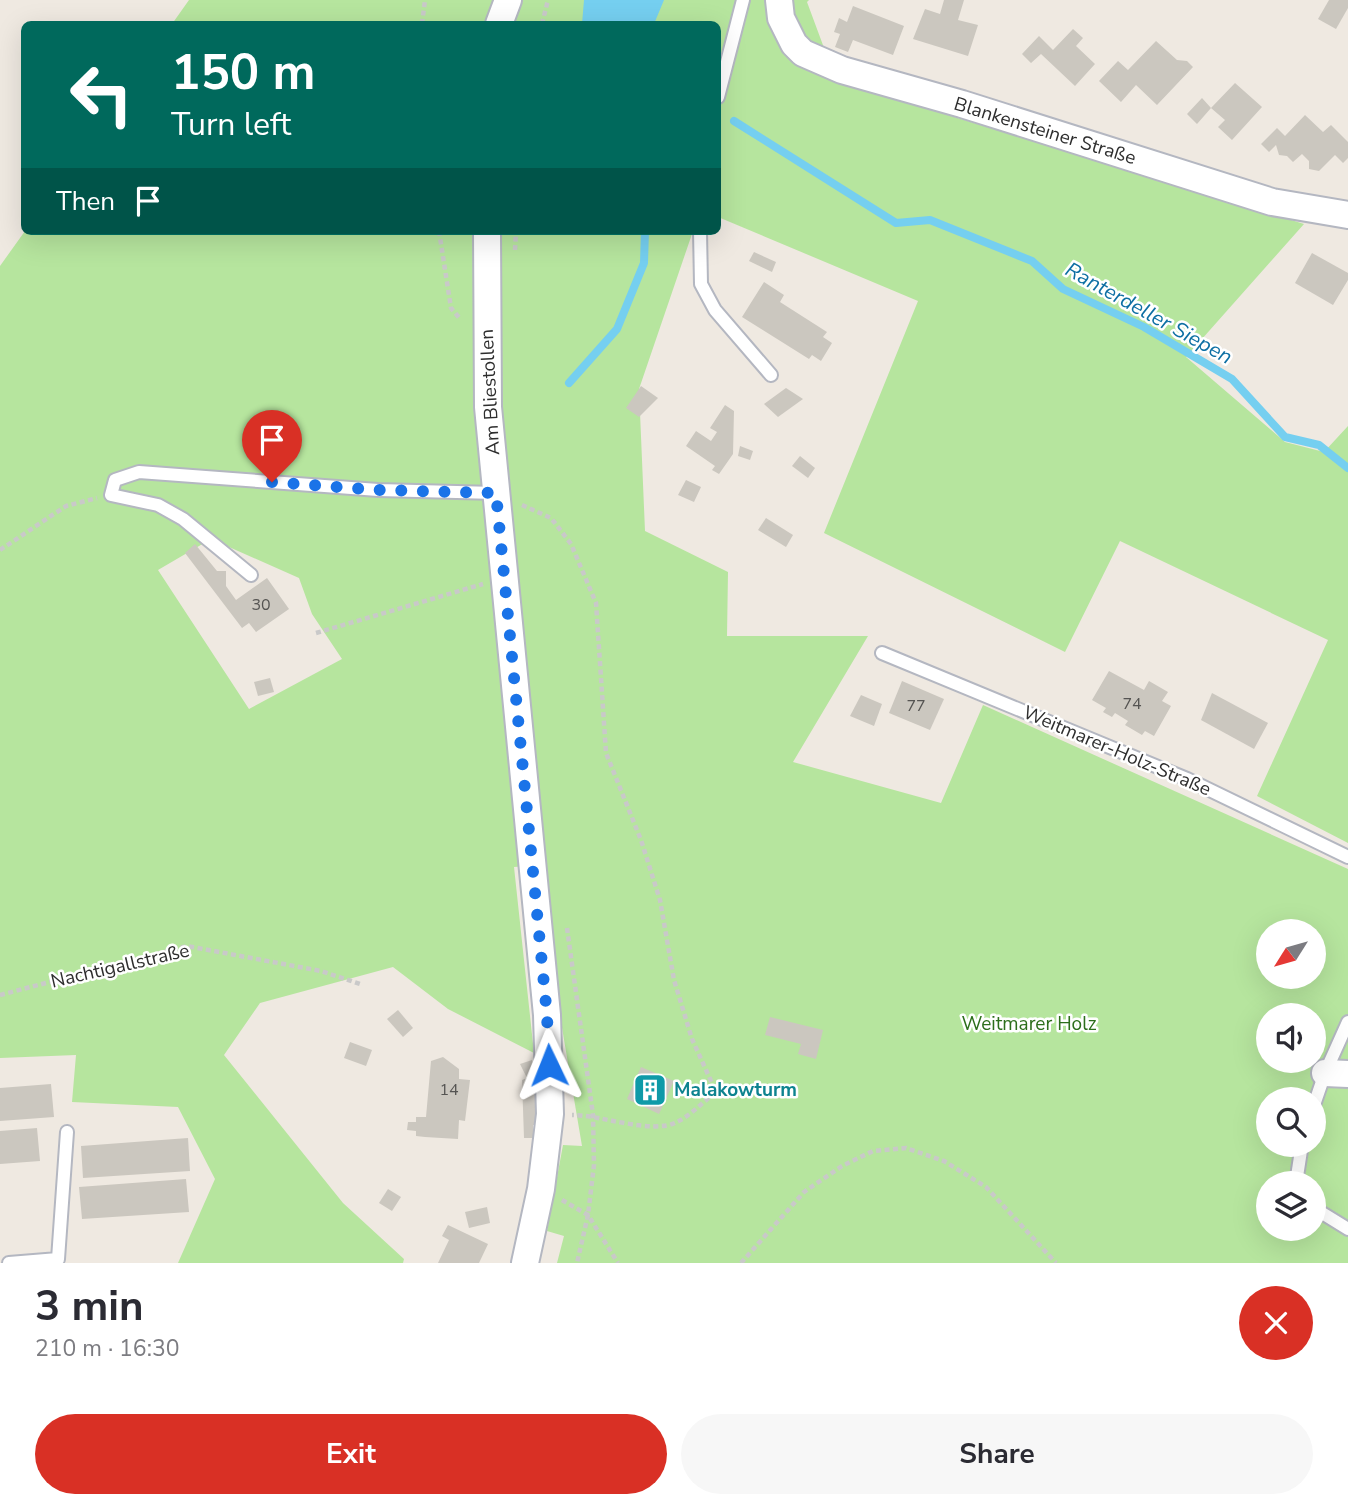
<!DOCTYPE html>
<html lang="en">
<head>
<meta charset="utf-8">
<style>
  body { margin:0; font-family:"Nunito Sans",sans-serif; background:#f7f7f7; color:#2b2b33; height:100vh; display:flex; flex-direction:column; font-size:26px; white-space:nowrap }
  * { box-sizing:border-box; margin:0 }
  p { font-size:23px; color:#7c7c81 }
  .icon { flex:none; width:38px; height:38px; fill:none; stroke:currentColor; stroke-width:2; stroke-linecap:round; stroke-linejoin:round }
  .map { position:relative; height:1263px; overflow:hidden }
  .sheet { display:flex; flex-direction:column; background:#fff; flex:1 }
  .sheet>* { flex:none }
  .hud { position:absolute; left:21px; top:21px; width:700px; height:214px; border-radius:10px; box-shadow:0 7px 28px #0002; background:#00695c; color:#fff; overflow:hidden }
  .needle { width:46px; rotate:233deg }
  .controls { position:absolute; left:1256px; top:919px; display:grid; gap:14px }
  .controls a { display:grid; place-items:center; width:70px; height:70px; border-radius:50%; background:#fff; box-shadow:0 7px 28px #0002; font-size:35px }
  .pin { position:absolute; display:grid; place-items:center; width:60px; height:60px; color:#fff; margin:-72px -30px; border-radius:50% 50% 50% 0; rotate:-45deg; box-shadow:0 0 7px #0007 }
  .pin .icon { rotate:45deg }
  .me { position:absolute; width:77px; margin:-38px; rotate:358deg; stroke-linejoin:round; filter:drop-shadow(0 0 5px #0008) }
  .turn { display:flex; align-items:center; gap:24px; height:147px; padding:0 35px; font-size:32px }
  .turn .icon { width:91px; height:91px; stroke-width:2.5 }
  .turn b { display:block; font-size:49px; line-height:60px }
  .then { display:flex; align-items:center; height:66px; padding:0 35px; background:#0003; gap:14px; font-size:26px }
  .round { display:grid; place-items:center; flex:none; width:74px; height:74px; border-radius:37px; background:#f7f7f7 }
  .overview { display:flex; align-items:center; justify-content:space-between; height:119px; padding:0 35px }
  h1 { font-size:42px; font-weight:700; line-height:52px }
  .action { display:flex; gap:14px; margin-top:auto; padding:14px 35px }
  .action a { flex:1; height:80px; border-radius:42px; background:#d93025; color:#fff; font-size:28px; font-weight:700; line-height:80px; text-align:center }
  .action a+a { background:#f7f7f7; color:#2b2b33 }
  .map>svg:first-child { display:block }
  .green { fill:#b6e59e; fill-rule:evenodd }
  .water { fill:#75cff0 }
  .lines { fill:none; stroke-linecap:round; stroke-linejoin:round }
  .stream { stroke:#75cff0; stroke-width:8 }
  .building { fill:#cbc7bf }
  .service-casing { stroke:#b4b7c1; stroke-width:16 }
  .minor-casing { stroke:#b4b7c1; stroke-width:30 }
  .path { stroke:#c9c9c9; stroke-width:4.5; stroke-dasharray:5 3.5; stroke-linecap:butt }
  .service { stroke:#fff; stroke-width:12 }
  .minor { stroke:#fff; stroke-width:26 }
  .route { stroke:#1a73e8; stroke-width:12; stroke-dasharray:0 21.6 }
  .labels { text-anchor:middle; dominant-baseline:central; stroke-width:5; stroke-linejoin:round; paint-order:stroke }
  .number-label { font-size:16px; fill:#555452 }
  .street-label { font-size:19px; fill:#2e2e2e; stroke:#fff }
  .park-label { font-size:19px; fill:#2c6e1b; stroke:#fff }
  .culture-label { font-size:19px; font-weight:bold; fill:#0d838f; stroke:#fff; text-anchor:start }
  .water-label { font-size:21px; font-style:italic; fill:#0d6fa3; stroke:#fff }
</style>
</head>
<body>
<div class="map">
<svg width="1348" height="1263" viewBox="0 0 1348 1263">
  <rect width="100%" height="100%" fill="#efe9e1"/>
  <!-- green -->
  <g class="green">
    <polygon points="189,0 809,0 807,2 827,56 912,104 1304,224 1186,357 1285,442 1324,452 1348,426 1348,843 1257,796 1328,640 1120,541 1065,652 824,533 918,301 718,217 718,24 172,24"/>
    <path d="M 25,231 L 693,231 L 639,389 L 645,531 L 728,572 L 727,636 L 868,636 L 793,762 L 941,803 L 983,705 L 1348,869 L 1348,1263 L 557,1263 L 564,1236 L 547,1231 L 563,1145 L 582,1146 L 560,1016 L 541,865 L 514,867 L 534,1053 L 448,1009 L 393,967 L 260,1003 L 224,1055 L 343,1203 L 404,1259 L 403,1263 L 178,1263 L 215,1179 L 178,1107 L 72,1102 L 76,1055 L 0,1058 L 0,266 ZM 211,539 L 299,578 L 312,614 L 342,659 L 249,709 L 158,570 ZM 1269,931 L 1314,931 L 1314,976 L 1269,976 ZM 1269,1015 L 1314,1015 L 1314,1060 L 1269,1060 ZM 1269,1099 L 1314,1099 L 1314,1144 L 1269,1144 ZM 1269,1183 L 1314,1183 L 1314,1228 L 1269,1228 Z"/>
  </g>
  <!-- water -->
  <polygon class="water" points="584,0 664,0 654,24 582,24"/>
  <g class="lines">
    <!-- stream -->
    <g class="stream">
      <polyline points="734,121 896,223 930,220 1032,261 1063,289 1144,327 1232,379 1285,437 1319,445 1348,468"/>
      <polyline points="569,383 617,329 644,263 645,231"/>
    </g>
  </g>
  <!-- building -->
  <g class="building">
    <polygon points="944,0 964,0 958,20 978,25 968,56 913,39 925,9 940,14"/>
    <polygon points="1329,0 1348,0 1348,8 1336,29 1318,19"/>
    <polygon points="853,6 904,26 893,55 853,40 848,52 835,47 840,34 834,32 839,18 847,22"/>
    <polygon points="1073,29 1083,38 1076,46 1095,64 1075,86 1041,54 1031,63 1022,54 1039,36 1053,50"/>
    <polygon points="1156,41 1177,60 1187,61 1193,67 1157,105 1136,85 1121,102 1099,81 1118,61 1128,70"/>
    <polygon points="1235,83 1262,107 1232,140 1218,127 1225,120 1211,108 1197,124 1187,114 1202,98 1211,108"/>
    <polygon points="1305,115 1323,132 1331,125 1348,142 1348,158 1343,163 1335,155 1319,171 1309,169 1309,161 1302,154 1293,162 1287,156 1279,155 1276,145 1269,152 1261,144 1277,128 1285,136"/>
    <polygon points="754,252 776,262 772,272 749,261"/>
    <polygon points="1312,253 1348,273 1348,280 1333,305 1295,283"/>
    <polygon points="764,282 784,295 780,302 827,332 823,337 832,343 821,361 812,355 809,359 742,317"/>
    <polygon points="641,386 658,398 639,417 626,408"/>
    <polygon points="786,388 803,399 778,417 764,404"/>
    <polygon points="725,405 734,411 733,454 719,474 712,470 715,466 686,446 696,431 711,441 717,432 710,428"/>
    <polygon points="740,446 753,451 750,460 738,456"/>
    <polygon points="800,456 815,468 808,478 792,466"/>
    <polygon points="686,480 701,487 694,502 678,495"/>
    <polygon points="766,518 793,535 786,547 758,530"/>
    <polygon points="195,544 217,571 226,571 226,586 236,600 267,578 289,609 256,632 249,623 242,628 185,553"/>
    <polygon points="1109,671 1144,690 1149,681 1168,692 1162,701 1171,706 1154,736 1145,731 1142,735 1125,725 1128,721 1115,713 1112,717 1103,712 1106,708 1092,700"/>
    <polygon points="270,678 274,692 258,696 254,682"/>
    <polygon points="902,681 944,699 930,730 889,713"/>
    <polygon points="1212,693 1268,723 1254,749 1201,720"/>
    <polygon points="861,695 882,704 874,726 850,716"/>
    <polygon points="398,1010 413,1028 403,1037 387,1019"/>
    <polygon points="770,1017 823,1030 816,1059 798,1054 801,1044 765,1035"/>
    <polygon points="350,1042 372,1050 366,1066 344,1058"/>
    <polygon points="443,1057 459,1069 459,1079 470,1080 465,1121 459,1120 458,1139 425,1137 416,1136 416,1131 407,1130 408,1122 416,1122 416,1117 426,1117 431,1061"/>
    <polygon points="532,1060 538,1074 539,1125 533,1125 533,1138 524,1138 522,1080 527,1078 520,1064"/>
    <polygon points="641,1067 674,1081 659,1114 627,1099"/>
    <polygon points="51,1084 54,1117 0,1121 0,1088"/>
    <polygon points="37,1128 40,1161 0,1164 0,1131"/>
    <polygon points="188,1138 190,1171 83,1178 81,1146"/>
    <polygon points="186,1179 189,1212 82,1219 79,1187"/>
    <polygon points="388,1189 401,1197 392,1211 379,1203"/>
    <polygon points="487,1207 490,1223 469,1228 465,1212"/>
    <polygon points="448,1225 488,1244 479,1263 438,1263 449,1240 442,1236"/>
  </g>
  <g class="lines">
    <defs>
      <g id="service">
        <polyline points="718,97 743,0"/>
        <polyline points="700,231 701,284 715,310 771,375"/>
        <polyline points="251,575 183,519 158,505 111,495 115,480 139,472 378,490 496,493"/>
        <polyline points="882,653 1187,779 1348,857"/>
        <polyline points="1314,1105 1325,1073 1348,1022"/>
        <polyline points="1296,1183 1302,1144"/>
        <polyline points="1314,1208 1348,1229"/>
        <polyline points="9,1263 58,1259 67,1132"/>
      </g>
      <g id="minor">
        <polyline points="779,0 781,18 794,44 803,53 842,70 962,104 1272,202 1348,215"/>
        <polyline points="499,24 508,0"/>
        <polyline points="487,231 488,407 547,1015 550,1114 541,1189 525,1263"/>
        <polyline points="1325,1073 1348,1074"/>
      </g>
    </defs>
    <!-- service casing -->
    <use href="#service" class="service-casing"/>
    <!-- minor casing -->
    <use href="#minor" class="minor-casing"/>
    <!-- path -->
    <g class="path">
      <polyline points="422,24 425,0"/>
      <polyline points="542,24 548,0"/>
      <polyline points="439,231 451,308 461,320"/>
      <polyline points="515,250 516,231"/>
      <path d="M 522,505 L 551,518 L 571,544 L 596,603 L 606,753 L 641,840 L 660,900 L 674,980 L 692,1039 L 716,1092 C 704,1101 691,1115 677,1122 C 653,1135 601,1115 572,1115"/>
      <polyline points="0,550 66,506 97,498"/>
      <polyline points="316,633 483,584"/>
      <polyline points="567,928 593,1115 594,1165 588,1215 577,1263"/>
      <polyline points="0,995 187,946 321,971 363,985"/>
      <polyline points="562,1200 588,1215 618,1263"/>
      <polyline points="741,1263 804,1192 842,1166 873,1151 906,1148 944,1161 986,1187 1056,1263"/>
    </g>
    <!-- service -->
    <use href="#service" class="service"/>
    <!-- minor -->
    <use href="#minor" class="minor"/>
  </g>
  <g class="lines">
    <!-- route -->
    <polyline class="route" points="272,482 378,490 496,493 547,1015 549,1065"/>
  </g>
  <!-- icons -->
  <defs>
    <symbol id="building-square" viewBox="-11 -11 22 22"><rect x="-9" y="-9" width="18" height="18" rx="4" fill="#0f9aa8" stroke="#fff"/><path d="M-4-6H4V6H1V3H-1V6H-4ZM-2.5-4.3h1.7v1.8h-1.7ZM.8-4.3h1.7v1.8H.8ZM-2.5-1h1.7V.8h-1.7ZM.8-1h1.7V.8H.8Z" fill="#fff"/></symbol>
  </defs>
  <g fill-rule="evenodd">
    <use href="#building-square" x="631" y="1071" width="38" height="38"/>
  </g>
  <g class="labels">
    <!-- number labels -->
    <g class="number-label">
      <text x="261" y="605">30</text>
      <text x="1132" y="704">74</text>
      <text x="916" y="706">77</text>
      <text x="449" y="1090">14</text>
    </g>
    <!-- street labels -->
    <g class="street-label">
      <text transform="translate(1045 131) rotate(17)">Blankensteiner Straße</text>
      <text transform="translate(490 392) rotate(-93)">Am Bliestollen</text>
      <text transform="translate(1117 751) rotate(23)">Weitmarer-Holz-Straße</text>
      <text transform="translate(120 966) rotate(-13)">Nachtigallstraße</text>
    </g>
    <!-- park labels -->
    <g class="park-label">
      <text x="1029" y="1024">Weitmarer Holz</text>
    </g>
    <!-- culture labels -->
    <g class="culture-label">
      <text x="674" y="1090">Malakowturm</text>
    </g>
    <!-- water labels -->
    <g class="water-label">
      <text transform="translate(1149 313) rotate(29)">Ranterdeller Siepen</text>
    </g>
  </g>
</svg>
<div class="controls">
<a><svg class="needle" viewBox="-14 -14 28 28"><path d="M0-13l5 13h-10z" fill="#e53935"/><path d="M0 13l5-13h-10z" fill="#7c7c81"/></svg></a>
<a><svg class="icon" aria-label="sound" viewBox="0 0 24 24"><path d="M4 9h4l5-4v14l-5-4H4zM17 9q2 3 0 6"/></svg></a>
<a><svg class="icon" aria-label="search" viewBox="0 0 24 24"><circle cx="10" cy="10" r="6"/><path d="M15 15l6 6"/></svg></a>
<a><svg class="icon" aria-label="layers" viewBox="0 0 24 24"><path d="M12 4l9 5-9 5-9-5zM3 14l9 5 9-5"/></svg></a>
</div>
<div class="pin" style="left:272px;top:482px;background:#d93025"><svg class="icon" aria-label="arrive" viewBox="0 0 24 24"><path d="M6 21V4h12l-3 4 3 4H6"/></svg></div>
<svg class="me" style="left:549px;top:1065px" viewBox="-20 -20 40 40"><path d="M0-17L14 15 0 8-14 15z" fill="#1a73e8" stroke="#fff" stroke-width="4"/></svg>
<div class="hud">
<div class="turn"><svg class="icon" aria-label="left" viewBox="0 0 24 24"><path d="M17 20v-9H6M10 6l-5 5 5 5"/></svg><div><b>150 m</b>Turn left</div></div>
<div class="then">Then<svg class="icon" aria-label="arrive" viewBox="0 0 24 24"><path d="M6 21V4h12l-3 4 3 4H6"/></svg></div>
</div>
</div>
<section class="sheet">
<div class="overview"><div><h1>3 min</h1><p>210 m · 16:30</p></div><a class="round" style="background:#d93025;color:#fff"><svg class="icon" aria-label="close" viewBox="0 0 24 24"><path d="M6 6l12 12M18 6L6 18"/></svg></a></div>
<div class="action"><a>Exit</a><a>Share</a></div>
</section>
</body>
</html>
